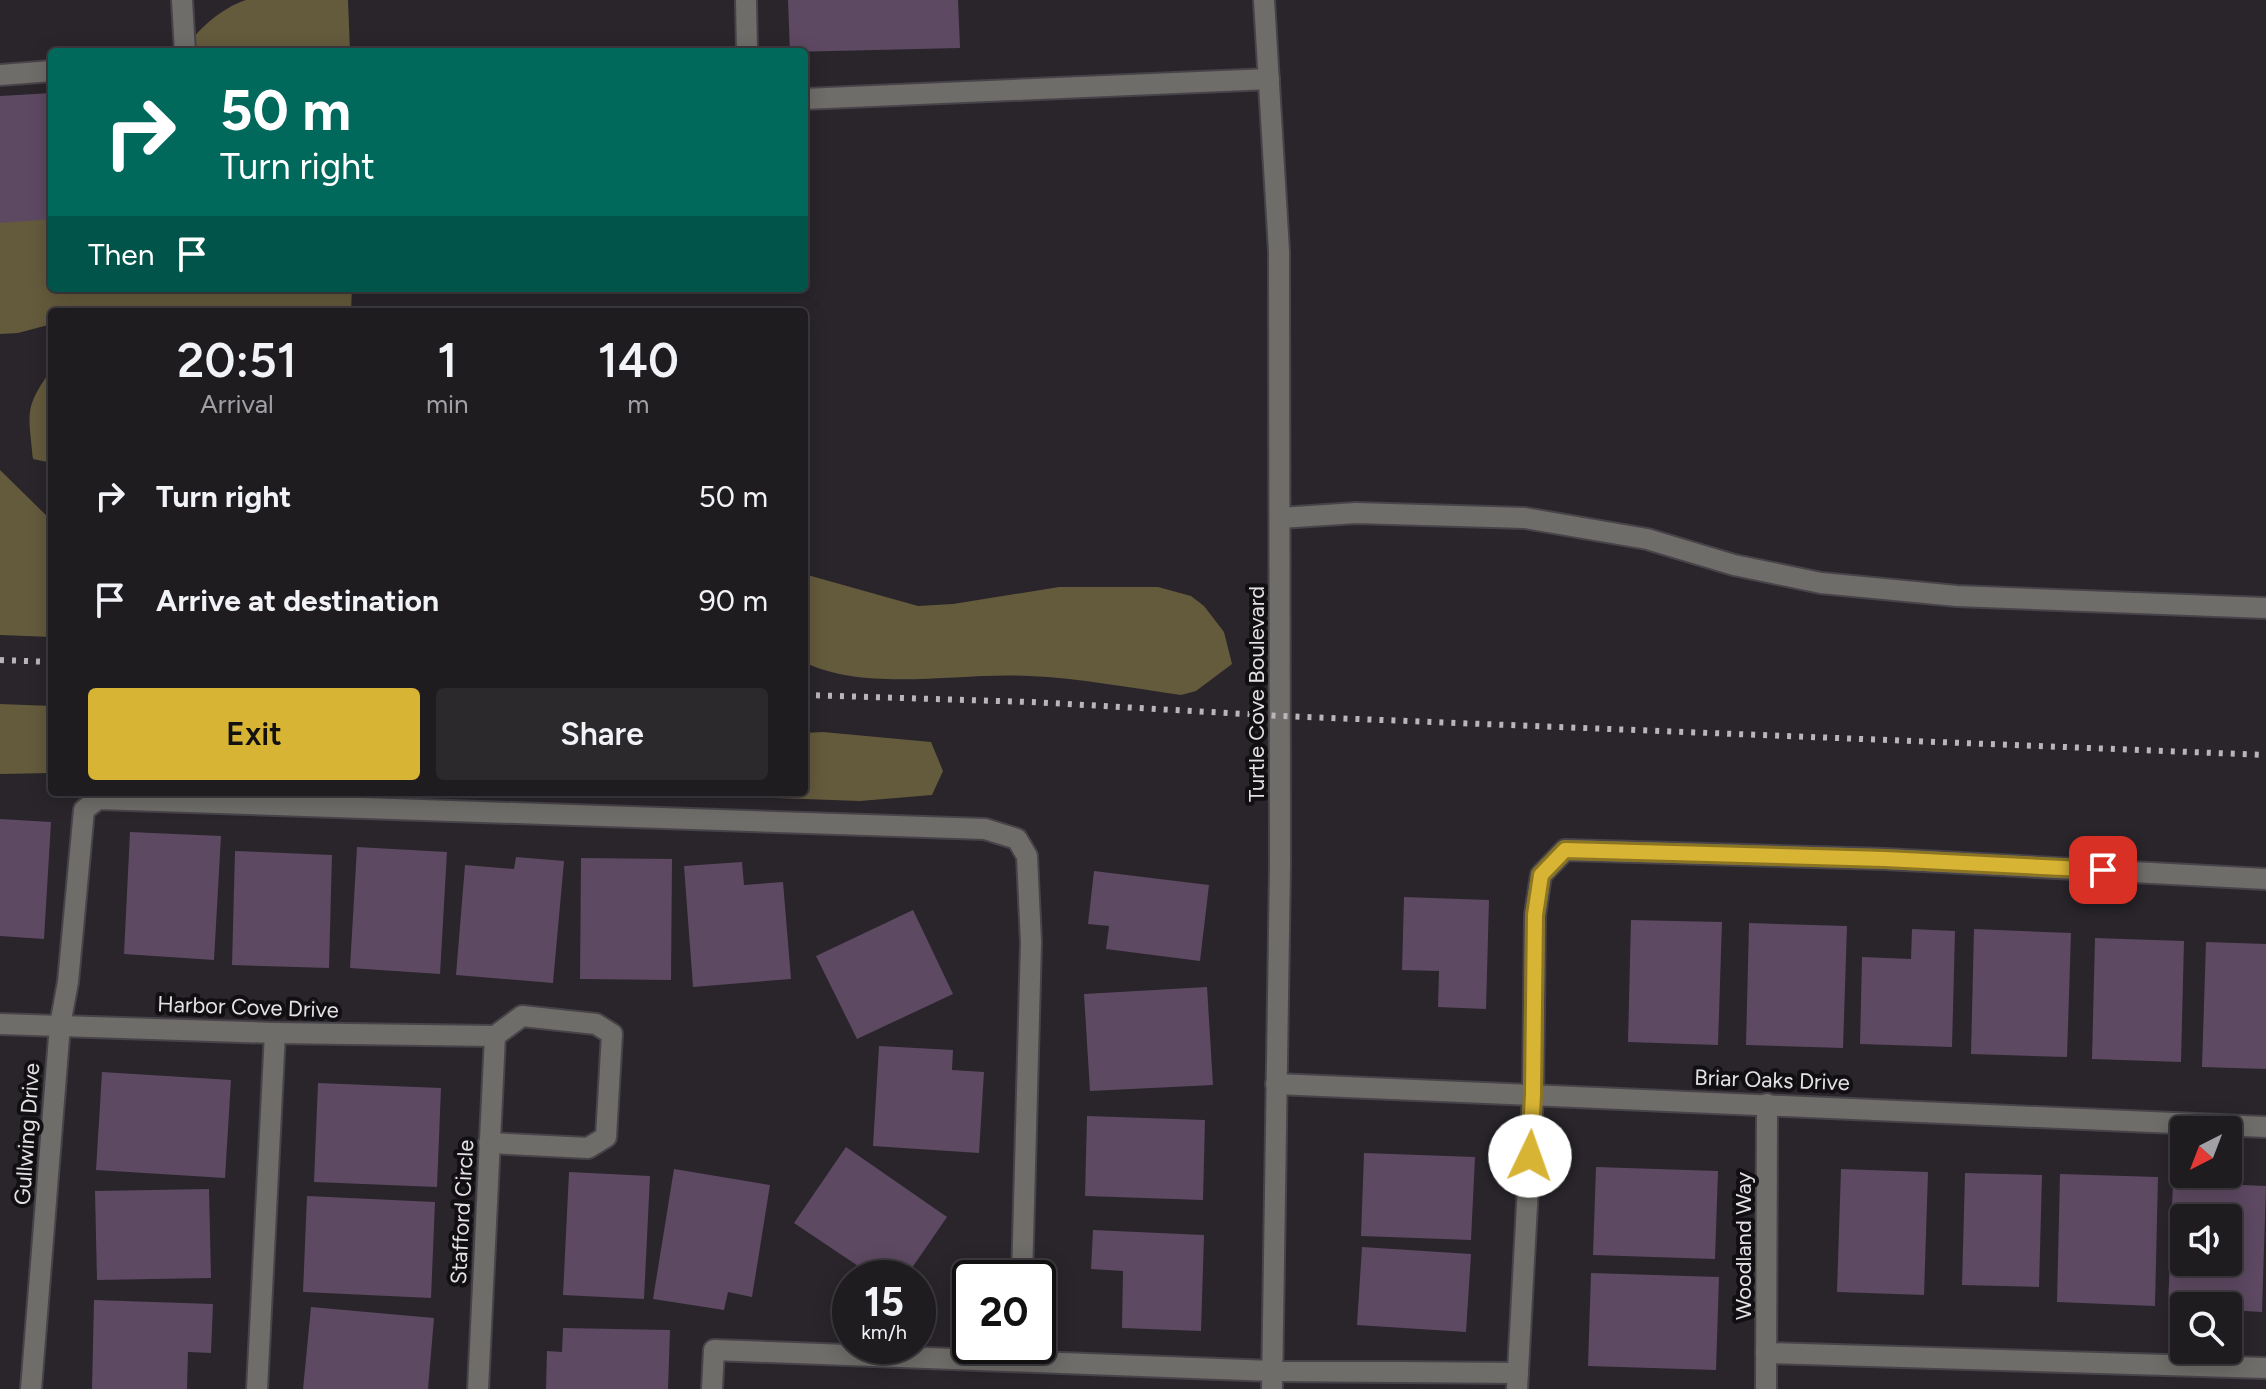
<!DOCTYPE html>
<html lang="en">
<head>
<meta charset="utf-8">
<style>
  body { margin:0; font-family:Figtree,sans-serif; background:#2c292d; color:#f1f3f6; height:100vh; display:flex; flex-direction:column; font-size:30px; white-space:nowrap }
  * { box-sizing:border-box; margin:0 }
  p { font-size:26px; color:#a1a1a5 }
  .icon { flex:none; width:44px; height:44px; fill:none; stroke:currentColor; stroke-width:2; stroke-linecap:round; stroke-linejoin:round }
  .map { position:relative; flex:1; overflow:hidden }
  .panel { position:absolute; left:48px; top:308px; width:760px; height:488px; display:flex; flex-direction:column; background:#1f1c20; border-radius:8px; box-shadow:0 4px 20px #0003,0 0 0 2px #3c3a3e }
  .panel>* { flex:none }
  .hud { position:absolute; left:48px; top:48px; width:760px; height:244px; border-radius:8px; box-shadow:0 4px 20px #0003,0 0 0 2px #3c3a3e; background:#00695c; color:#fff; overflow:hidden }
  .needle { width:52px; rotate:222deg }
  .controls { position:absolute; left:2170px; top:1116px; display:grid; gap:16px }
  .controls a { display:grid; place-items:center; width:72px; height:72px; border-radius:8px; background:#1f1c20; box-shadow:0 4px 20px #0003,0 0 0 2px #3c3a3e; font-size:40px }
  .speed { position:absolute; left:832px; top:1260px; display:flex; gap:16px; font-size:40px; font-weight:700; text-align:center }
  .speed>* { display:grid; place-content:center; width:104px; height:104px; border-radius:50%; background:#1f1c20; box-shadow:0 4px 20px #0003,0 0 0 2px #3c3a3e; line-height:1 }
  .speed small { font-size:20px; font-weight:400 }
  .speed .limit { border:4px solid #111; border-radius:12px; background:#fff; color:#111 }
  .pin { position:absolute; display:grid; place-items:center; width:68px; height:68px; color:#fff; margin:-34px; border-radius:16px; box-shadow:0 4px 12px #0006 }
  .me { position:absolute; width:88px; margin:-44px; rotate:3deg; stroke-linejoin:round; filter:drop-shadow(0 0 6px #0008) }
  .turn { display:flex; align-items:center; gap:28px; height:168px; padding:0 40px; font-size:36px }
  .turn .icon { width:104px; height:104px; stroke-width:2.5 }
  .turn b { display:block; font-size:56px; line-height:68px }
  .then { display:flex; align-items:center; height:76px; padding:0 40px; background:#0003; gap:16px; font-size:30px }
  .eta { display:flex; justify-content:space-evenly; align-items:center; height:136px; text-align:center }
  .eta b { font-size:48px; font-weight:600; line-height:56px }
  .action { display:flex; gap:16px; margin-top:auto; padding:16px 40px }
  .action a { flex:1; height:92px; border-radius:8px; background:#d8b434; color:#111; font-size:32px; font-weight:600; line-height:92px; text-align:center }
  .action a+a { background:#2c292d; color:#f1f3f6 }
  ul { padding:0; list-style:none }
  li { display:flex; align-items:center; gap:24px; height:104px; padding:0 40px }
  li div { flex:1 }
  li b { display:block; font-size:30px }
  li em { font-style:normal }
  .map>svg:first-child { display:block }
  .forest { fill:#645a3c }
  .building { fill:#5d4962; fill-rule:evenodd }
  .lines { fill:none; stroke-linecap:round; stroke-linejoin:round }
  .minor-casing { stroke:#474349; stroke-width:24 }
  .minor { stroke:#6e6d69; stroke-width:20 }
  .rail { stroke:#b9b5b9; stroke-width:6; stroke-dasharray:4 8; stroke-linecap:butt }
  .route-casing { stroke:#8c7522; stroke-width:20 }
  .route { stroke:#d8b434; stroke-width:14 }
  .labels { text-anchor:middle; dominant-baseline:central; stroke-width:8; stroke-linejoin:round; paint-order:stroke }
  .street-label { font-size:22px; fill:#e4e1e4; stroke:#110f11 }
</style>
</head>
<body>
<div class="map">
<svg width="2266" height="1389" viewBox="0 0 2266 1389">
  <rect width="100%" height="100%" fill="#29252b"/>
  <!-- forest -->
  <g class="forest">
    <path d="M 246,0 L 348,0 L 350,52 L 184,52 C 194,31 223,7 246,0 Z"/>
    <polygon points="52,199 52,288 352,288 351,312 52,312 52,324 18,333 0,334 0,210"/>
    <path d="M 52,369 L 52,463 L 33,459 C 29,412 23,409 52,369 Z"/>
    <polygon points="0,470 52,521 52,637 0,635"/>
    <path d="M 804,574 L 918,606 L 953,604 L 1059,587 L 1158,587 L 1191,596 L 1204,606 L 1224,632 L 1232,664 L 1196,691 L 1181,695 C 1131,688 1079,678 1029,676 C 959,672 866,693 804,662 Z"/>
    <polygon points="0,704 52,706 52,773 0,774"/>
    <polygon points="823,732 931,742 943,771 932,795 860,801 608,792 804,792 804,733"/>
  </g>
  <!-- building -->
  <g class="building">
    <polygon points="788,0 958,0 960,48 790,52"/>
    <polygon points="52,93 52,219 0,223 0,96"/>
    <polygon points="0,819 51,822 44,939 0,936"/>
    <polygon points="130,832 221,836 214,960 124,954"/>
    <polygon points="357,847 447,852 440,974 350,968"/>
    <polygon points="235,851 332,855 329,968 232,965"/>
    <polygon points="516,857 564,861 553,983 456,975 465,865 514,869"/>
    <polygon points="581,858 672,859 671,980 580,979"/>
    <polygon points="742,862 744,885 783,882 791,979 693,987 684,866"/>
    <polygon points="1094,871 1209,885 1200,961 1106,949 1109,926 1088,924"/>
    <polygon points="1404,897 1489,900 1486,1009 1438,1007 1439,971 1402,970"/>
    <polygon points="913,910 953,994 857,1039 816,956"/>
    <polygon points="1631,920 1722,922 1718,1045 1628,1042"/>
    <polygon points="1749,923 1847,926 1843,1048 1746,1045"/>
    <polygon points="1912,929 1955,931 1952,1047 1860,1044 1862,957 1911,959"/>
    <polygon points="1974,929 2071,933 2067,1057 1971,1054"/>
    <polygon points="2095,938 2184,941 2181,1062 2092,1059"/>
    <polygon points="2206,942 2266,944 2266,1069 2202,1067"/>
    <polygon points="1207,987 1213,1085 1090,1091 1084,994"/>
    <polygon points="879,1046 953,1050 952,1070 984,1072 979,1153 873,1146"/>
    <polygon points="102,1072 231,1080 225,1178 96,1170"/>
    <polygon points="318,1083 441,1088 437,1187 314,1182"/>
    <polygon points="1087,1116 1205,1120 1203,1200 1085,1196"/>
    <polygon points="846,1147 947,1217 905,1278 876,1278 794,1223"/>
    <polygon points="1364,1153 1475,1157 1471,1240 1361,1236"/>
    <polygon points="1596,1167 1718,1171 1715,1259 1593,1255"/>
    <polygon points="674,1169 770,1185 752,1297 728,1292 724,1310 653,1299"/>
    <polygon points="1841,1169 1928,1172 1924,1295 1837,1292"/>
    <polygon points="569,1172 650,1176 644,1299 563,1295"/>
    <polygon points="1965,1173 2042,1175 2039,1287 1962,1285"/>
    <polygon points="2060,1174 2158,1177 2155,1306 2057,1302"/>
    <path d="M 2173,1182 L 2266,1186 L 2262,1312 L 2228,1310 L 2228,1306 L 2168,1307 ZM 2184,1218 L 2228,1218 L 2228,1262 L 2184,1262 Z"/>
    <polygon points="209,1189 211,1278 97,1280 95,1191"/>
    <polygon points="307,1196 435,1202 431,1298 303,1292"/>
    <polygon points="1093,1230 1204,1235 1201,1331 1122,1328 1123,1271 1091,1269"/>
    <polygon points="1362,1247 1471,1254 1466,1332 1357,1325"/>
    <polygon points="1591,1273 1719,1277 1716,1370 1588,1366"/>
    <polygon points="94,1300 213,1304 211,1353 188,1352 187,1389 92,1389"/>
    <polygon points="311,1307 434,1318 428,1389 303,1389"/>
    <polygon points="563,1328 670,1330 668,1389 546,1389 547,1351 562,1352"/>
  </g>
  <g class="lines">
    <defs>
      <g id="minor">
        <polyline points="182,0 185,52"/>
        <polyline points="746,0 747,52"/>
        <polyline points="1264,0 1279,251 1280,866 1272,1389"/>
        <polyline points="0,75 52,71"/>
        <polyline points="804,99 1269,79"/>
        <polyline points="1280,518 1356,513 1525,518 1647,539 1734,565 1821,583 1957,596 2266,608"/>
        <polyline points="0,1024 275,1033 495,1036"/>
        <polyline points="1276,1084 2266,1127"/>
        <polyline points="489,1143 588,1148 606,1137 612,1034 596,1024 522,1016 495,1036"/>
        <polyline points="1766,1353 2266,1368"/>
        <polyline points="31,1389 60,1025 68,982 84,810 98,799 985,829 1017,839 1027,856 1031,942 1022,1278"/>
        <polyline points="257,1389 275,1033"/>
        <polyline points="478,1389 495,1036"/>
        <polyline points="712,1389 714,1350 1272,1371 1518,1373"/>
        <polyline points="1517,1389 1533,1094 1535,915 1541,875 1565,850 1885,859 2266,879"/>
        <polyline points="1766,1389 1767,1104"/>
      </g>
    </defs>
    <!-- minor casing -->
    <use href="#minor" class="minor-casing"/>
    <!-- minor -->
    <use href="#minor" class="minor"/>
    <!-- rail -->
    <g class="rail">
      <polyline points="0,660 52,662"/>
      <polyline points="804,695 1032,702 1281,716 2266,755"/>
    </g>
  </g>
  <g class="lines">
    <defs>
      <polyline id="route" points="1530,1156 1533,1094 1535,915 1541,875 1565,850 1885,859 2103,870"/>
    </defs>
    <!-- route casing -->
    <use href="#route" class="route-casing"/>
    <!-- route -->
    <use href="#route" class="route"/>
  </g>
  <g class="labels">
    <!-- street labels -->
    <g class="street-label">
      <text transform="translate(1256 694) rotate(-90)">Turtle Cove Boulevard</text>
      <text transform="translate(248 1007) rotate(2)">Harbor Cove Drive</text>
      <text transform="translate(1772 1080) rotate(2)">Briar Oaks Drive</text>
      <text transform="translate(27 1134) rotate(-86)">Gullwing Drive</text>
      <text transform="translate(462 1212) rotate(-87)">Stafford Circle</text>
      <text transform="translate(1743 1246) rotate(-90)">Woodland Way</text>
    </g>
  </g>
</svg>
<div class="controls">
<a><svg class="needle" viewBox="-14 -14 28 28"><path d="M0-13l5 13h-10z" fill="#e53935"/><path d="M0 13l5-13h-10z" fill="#a1a1a5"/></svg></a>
<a><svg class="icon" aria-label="sound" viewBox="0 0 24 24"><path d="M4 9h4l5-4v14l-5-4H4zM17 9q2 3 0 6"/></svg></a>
<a><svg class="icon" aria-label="search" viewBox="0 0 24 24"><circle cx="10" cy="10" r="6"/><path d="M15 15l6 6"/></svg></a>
</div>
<div class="speed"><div>15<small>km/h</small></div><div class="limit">20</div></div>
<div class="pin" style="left:2103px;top:870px;background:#d93025"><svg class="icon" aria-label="arrive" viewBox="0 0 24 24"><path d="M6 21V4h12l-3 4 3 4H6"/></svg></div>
<svg class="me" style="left:1530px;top:1156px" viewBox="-20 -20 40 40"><circle r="19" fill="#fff"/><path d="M0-13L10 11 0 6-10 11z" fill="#d8b434"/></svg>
<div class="hud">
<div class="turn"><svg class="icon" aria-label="right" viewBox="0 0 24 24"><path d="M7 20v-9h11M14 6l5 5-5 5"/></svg><div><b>50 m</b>Turn right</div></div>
<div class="then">Then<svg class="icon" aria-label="arrive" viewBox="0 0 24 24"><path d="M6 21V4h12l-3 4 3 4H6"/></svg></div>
</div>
<section class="panel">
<div class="eta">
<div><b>20:51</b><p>Arrival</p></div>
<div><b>1</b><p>min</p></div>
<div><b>140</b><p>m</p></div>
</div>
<ul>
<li><svg class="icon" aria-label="right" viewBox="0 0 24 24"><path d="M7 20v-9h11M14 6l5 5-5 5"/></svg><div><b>Turn right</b></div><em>50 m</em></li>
<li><svg class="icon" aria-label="arrive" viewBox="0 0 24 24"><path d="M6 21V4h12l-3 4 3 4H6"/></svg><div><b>Arrive at destination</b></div><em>90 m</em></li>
</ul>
<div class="action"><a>Exit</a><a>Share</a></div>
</section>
</div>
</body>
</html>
